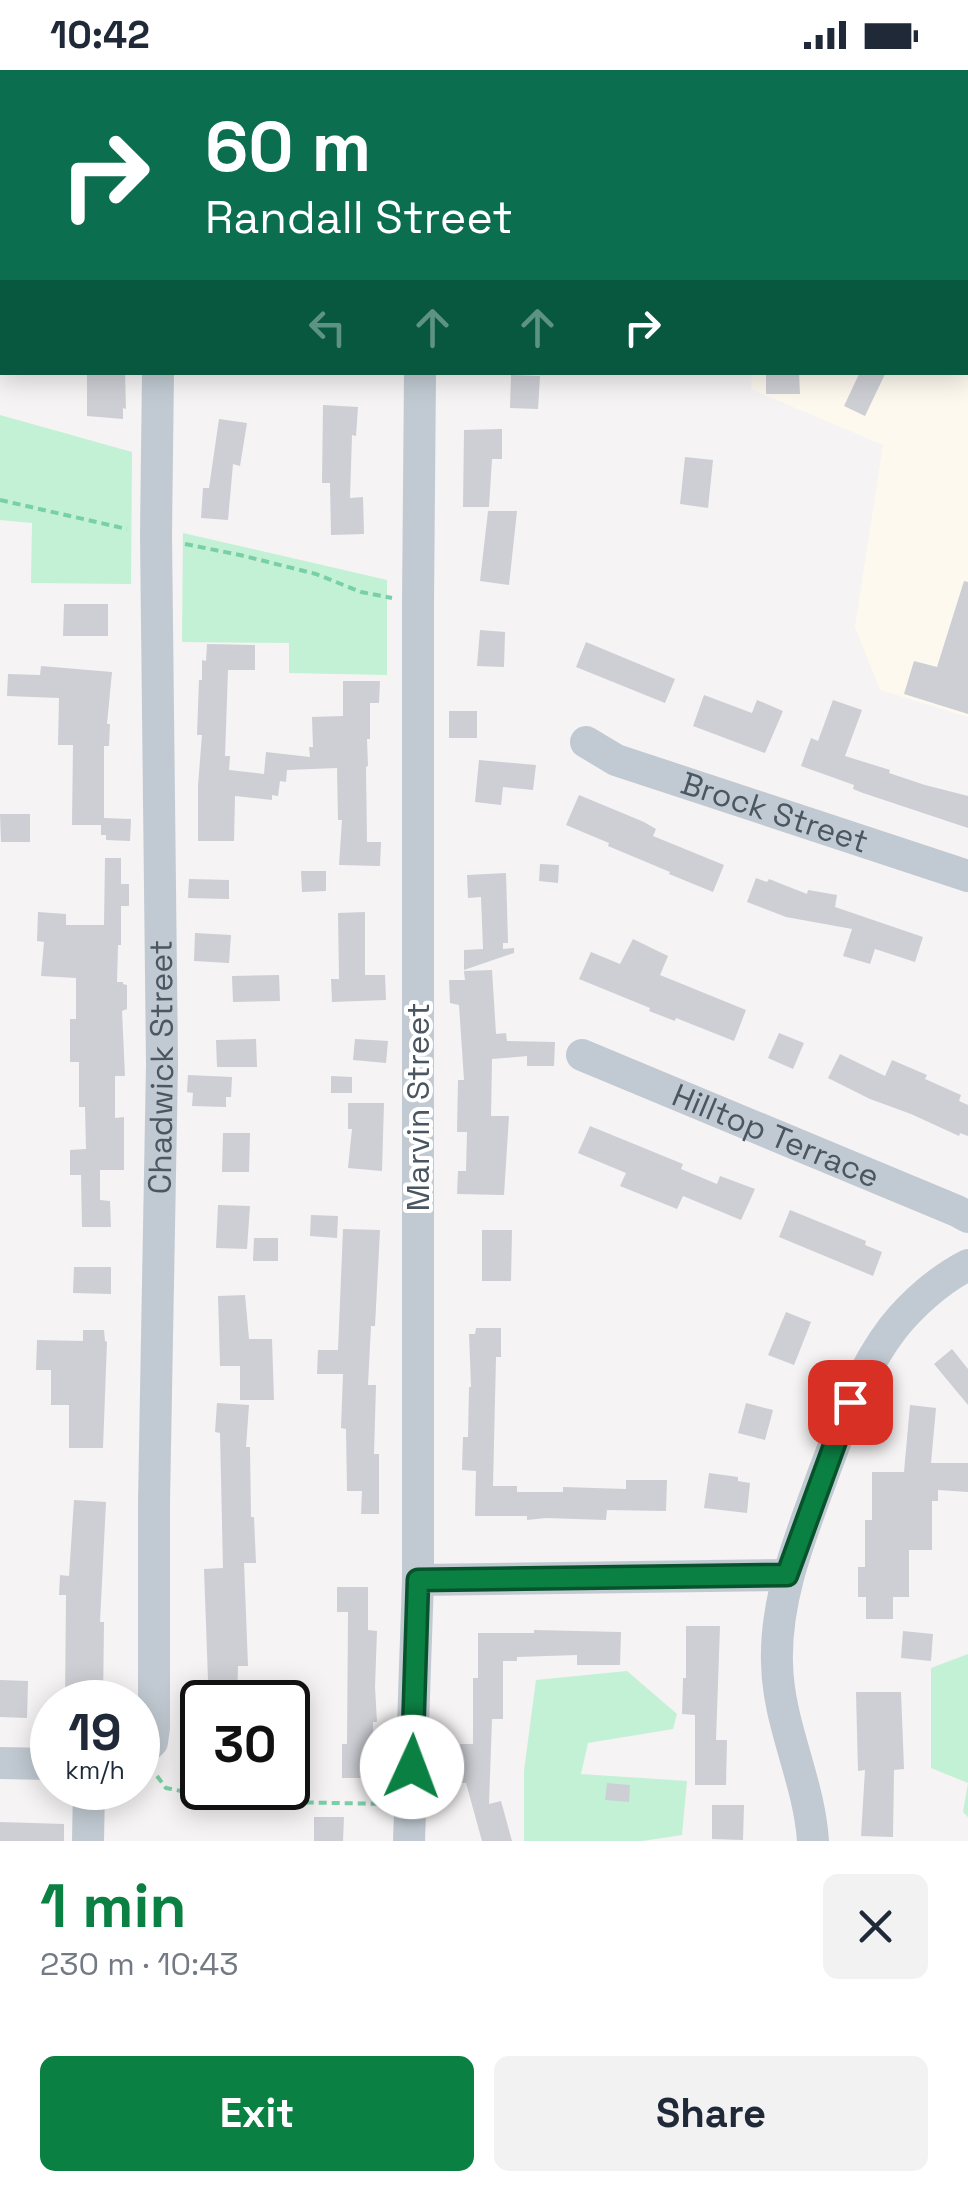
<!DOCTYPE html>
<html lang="en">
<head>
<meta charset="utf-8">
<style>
  body { margin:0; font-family:"Space Grotesk",sans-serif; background:#f2f2f3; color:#1f2937; height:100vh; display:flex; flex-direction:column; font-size:38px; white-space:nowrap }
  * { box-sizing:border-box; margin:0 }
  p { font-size:32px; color:#747a83 }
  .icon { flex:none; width:55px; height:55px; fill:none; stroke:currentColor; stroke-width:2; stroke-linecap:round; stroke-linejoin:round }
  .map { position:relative; height:1771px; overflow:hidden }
  .details { display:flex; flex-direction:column; background:#fff; flex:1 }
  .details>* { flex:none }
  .top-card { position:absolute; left:0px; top:0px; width:970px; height:305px; box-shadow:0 5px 25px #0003; background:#0b6e4f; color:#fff; overflow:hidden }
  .speed { position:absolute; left:30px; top:1610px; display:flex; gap:20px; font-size:50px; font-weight:700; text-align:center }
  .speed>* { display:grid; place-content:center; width:130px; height:130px; border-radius:50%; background:#fff; box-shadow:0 5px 25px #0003; line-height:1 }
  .speed small { font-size:25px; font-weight:400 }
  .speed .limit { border:5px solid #111; border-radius:15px; background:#fff; color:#111 }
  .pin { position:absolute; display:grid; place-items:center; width:85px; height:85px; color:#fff; margin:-42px; border-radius:20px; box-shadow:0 5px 15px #0006 }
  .me { position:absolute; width:110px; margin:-55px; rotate:2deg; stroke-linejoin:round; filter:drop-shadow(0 0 8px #0008) }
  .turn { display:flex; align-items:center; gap:35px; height:210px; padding:0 40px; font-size:45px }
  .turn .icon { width:130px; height:130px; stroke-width:2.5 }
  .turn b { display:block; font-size:70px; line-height:85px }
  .lanes { display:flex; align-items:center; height:95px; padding:0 40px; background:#0003; justify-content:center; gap:50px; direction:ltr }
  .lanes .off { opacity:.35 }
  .round { display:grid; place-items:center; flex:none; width:105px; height:105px; border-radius:15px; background:#f2f2f3 }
  .overview { display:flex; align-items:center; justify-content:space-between; height:170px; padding:0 40px }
  h1 { font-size:60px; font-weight:600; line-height:75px; color:#0b8043 }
  .button { display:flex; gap:20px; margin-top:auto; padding:20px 40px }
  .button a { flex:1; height:115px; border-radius:15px; background:#0b8043; color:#fff; font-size:40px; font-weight:600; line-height:115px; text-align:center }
  .button a+a { background:#f2f2f3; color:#1f2937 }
  .status { display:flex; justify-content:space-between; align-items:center; height:70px; padding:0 50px; background:#fff; direction:ltr }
  .status svg { height:28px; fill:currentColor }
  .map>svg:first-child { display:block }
  .commercial { fill:#fdf9ef }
  .green { fill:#c3f1d5 }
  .building { fill:#cdcfd5 }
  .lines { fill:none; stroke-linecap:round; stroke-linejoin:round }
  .path { stroke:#7ad0a6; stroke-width:4; stroke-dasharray:8 5; stroke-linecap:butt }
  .minor { stroke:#c1cad2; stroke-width:32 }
  .major { stroke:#b3c2d1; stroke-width:40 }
  .route-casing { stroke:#07532c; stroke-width:25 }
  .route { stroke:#0b8043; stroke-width:18 }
  .labels { text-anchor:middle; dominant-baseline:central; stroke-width:8; stroke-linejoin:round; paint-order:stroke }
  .street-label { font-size:32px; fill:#4a5661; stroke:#fff }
</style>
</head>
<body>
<div class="status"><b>10:42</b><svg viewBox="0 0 49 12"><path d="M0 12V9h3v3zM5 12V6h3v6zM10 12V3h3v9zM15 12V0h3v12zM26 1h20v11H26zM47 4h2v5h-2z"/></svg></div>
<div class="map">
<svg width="968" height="1771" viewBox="0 0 968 1771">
  <rect width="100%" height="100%" fill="#f5f3f3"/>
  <!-- commercial -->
  <polygon class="commercial" points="968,277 968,647 880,620 855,557 883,375 751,319 752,303 968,302"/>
  <!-- green -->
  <g class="green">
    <polygon points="0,345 132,382 131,514 31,513 32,453 0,450"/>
    <polygon points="183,463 387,510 387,605 289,603 289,573 182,572"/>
    <polygon points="968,1584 968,1747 963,1742 968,1713 931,1698 931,1598"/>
    <polygon points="627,1601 677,1644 673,1659 588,1673 581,1704 687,1711 682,1765 642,1771 524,1771 524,1701 536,1610"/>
  </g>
  <!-- building -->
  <g class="building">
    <polygon points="87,302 125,302 126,339 123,338 123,349 87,346"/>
    <polygon points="766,302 799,302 800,324 766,324"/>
    <polygon points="860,302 886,302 865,346 844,336"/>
    <polygon points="511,305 540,306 538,339 510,338"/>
    <polygon points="323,335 358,337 356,366 352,365 350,428 363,427 364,464 331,465 330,413 322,413"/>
    <polygon points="219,349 247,353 240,396 233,394 228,450 201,448 203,418 209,418"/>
    <polygon points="502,359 502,389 492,389 489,437 463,437 464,360"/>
    <polygon points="685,387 713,390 708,438 680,434"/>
    <polygon points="488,441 517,441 509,515 480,511"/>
    <polygon points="964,511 968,512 968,644 904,624 914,591 937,597"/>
    <polygon points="64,534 108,534 108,566 63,566"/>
    <polygon points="480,560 505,562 504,597 477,596"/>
    <polygon points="586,572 675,609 665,633 576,597"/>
    <polygon points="207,574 255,575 255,600 228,600 225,686 230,686 229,700 264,704 266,682 310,687 309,677 313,677 312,647 343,646 343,611 380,611 379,633 370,633 370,669 367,669 368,696 366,697 367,772 381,772 380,796 339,795 342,750 338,750 337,698 287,700 286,712 280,711 278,726 272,725 272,730 235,726 234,771 198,771 198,715 202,665 197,665 199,610 202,610 202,590 206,591"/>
    <polygon points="41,596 112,602 107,654 110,654 109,676 104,676 104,748 131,749 130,771 106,770 106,765 101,765 101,755 72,755 73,675 58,675 59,628 7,626 8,604 40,605"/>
    <polygon points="704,625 752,643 757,630 783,641 765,683 693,656"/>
    <polygon points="833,630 862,640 845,686 890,700 889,703 925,715 968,726 968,758 863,723 853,719 854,715 801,696 811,668 818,671"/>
    <rect x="449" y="641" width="28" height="27"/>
    <polygon points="479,690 536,695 533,720 503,717 501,735 475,732"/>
    <polygon points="579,725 644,752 656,759 653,766 724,795 713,822 669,804 670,802 608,776 609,773 566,755"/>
    <polygon points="0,744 30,744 30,772 1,772"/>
    <polygon points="105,788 121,788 121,814 129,814 129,836 121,836 121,875 118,875 117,912 123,912 123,914 127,915 127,939 122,941 125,1006 115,1006 115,1048 124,1047 124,1100 100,1100 100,1130 110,1131 111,1157 82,1157 81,1105 70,1105 70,1080 86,1079 85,1037 79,1037 79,992 70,992 70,949 76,949 76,908 41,906 44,872 37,871 38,842 66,844 66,855 104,855"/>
    <polygon points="540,794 559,795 558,813 539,811"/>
    <polygon points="301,801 326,801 326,821 302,822"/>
    <polygon points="506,803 508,873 503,873 503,879 514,878 514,883 464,900 464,880 483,879 481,827 468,828 467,805"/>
    <polygon points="756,808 767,812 769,809 807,824 808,820 837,825 835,837 923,867 915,892 875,879 870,894 843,886 852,859 786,847 747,832"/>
    <polygon points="189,809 229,810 229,829 188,828"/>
    <polygon points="365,842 365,905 385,905 386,930 332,932 331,909 339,909 338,843"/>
    <polygon points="195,863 231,865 229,893 194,891"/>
    <polygon points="633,869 668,886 660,905 746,940 734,971 676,948 675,951 649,941 650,938 579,909 591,882 620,894"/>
    <polygon points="492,900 496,964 506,963 507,971 555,972 554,996 527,996 527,986 492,989 491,1046 509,1046 504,1125 457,1124 458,1101 466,1101 467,1062 457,1062 458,1010 464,1010 459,935 450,933 449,910 465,910 464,901"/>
    <polygon points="279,905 280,931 233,932 232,906"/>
    <polygon points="779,963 804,973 793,999 768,988"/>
    <polygon points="256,969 257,997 217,997 216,970"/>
    <polygon points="355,969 388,971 386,993 353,990"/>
    <polygon points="840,984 885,1006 892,990 927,1005 925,1009 961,1025 959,1031 968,1035 968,1066 960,1063 959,1066 911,1044 870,1029 828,1008"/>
    <polygon points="188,1005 232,1007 231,1027 226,1027 226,1037 192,1036 193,1023 187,1022"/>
    <polygon points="331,1006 352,1007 352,1023 331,1023"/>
    <polygon points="348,1033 384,1033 382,1101 348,1098 352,1059 348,1059"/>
    <polygon points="590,1056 683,1094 681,1099 717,1114 720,1106 755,1119 741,1150 683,1126 677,1139 620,1116 626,1103 578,1083"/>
    <polygon points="223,1063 250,1063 249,1102 222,1102"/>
    <polygon points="218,1135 250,1136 247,1179 216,1178"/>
    <polygon points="790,1140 866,1171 865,1175 882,1182 873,1206 779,1167"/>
    <polygon points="311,1145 338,1146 337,1168 310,1166"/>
    <polygon points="343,1159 380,1160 375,1256 371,1256 368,1315 376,1315 374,1384 379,1384 379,1444 361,1444 362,1421 347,1421 346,1359 341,1358 343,1304 317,1304 318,1280 338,1280"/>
    <polygon points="482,1160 512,1160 511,1211 482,1211"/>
    <polygon points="254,1168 278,1168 278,1191 253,1191"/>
    <polygon points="74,1197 111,1197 111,1224 73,1223"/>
    <polygon points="245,1225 249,1269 272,1269 274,1330 240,1330 240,1296 220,1296 218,1226"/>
    <polygon points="786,1242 811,1252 794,1295 768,1285"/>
    <polygon points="476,1258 501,1258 501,1287 496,1287 493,1416 517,1416 517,1422 563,1422 563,1417 626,1419 626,1410 667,1410 666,1441 607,1440 606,1450 546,1448 527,1450 527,1446 475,1446 476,1401 462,1400 463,1367 468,1367 469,1317 471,1317 469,1264 475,1264"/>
    <polygon points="83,1260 104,1260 105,1271 107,1272 103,1378 69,1378 69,1335 51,1335 51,1300 36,1300 37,1270 83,1271"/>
    <polygon points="952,1279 968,1299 968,1335 934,1294"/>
    <polygon points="217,1333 249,1335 246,1377 250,1377 251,1447 254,1447 256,1493 244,1493 248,1596 238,1596 237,1632 206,1632 206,1610 208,1610 204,1499 223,1498 220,1363 215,1362"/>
    <polygon points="746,1333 773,1340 765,1370 738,1363"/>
    <polygon points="910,1335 936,1338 931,1393 968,1393 968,1422 938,1420 938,1431 932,1431 932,1480 909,1480 909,1527 893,1527 893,1549 866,1549 866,1527 858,1527 858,1497 865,1497 865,1450 872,1450 872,1402 904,1402"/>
    <polygon points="709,1403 738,1407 738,1411 750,1413 747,1443 704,1438"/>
    <polygon points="74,1430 106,1432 100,1552 104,1552 103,1632 65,1632 66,1525 59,1525 60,1505 69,1506"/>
    <polygon points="337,1517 368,1517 368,1560 377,1561 375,1617 377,1652 373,1652 372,1708 342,1708 342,1674 347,1674 348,1542 337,1542"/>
    <polygon points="686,1556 720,1556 716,1670 727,1670 726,1715 695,1715 695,1645 682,1644 683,1608 686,1608"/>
    <polygon points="534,1560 621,1562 620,1595 577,1595 577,1585 517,1587 517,1591 503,1591 503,1649 492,1649 489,1734 501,1731 512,1771 482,1771 466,1713 459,1713 460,1674 473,1674 473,1608 478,1608 478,1563 534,1563"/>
    <polygon points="903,1561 933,1564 931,1591 901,1588"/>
    <polygon points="0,1610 28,1611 27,1648 0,1647"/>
    <polygon points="856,1622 901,1622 904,1699 894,1700 893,1767 861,1766 865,1700 858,1701"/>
    <polygon points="607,1713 630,1715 629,1732 605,1730"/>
    <polygon points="712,1735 744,1735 743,1770 712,1769"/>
    <polygon points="314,1747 344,1747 343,1771 314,1771"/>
    <polygon points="0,1752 64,1754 64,1771 0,1771"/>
  </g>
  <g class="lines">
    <!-- path -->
    <g class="path">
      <polyline points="0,430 127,459"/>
      <polyline points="185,474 240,485 316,504 361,522 392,528"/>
      <polyline points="157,1706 166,1718 232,1731 386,1734"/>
    </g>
    <!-- minor -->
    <g class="minor">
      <polyline points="174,2 174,0"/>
      <polyline points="822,2 823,0"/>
      <path id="s1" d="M 586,672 L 616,690 L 968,806"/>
      <path id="s2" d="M 582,985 L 957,1141 L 968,1147"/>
      <polyline points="418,1510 787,1505"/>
      <path id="s3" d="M 138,1686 L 152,1672 L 154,1658 L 154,1432 L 162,994 L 156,465 L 158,302"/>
      <polyline points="0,1693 52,1694"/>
      <polyline points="88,1771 89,1718"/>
      <polyline points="409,1771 418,1510 418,533 420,302"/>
      <path d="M 813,1771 C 809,1710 778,1654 777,1593 C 775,1526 802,1463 824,1402 C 843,1352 860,1301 893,1258 C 912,1234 940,1209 968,1195"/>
    </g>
    <!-- major -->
    <polyline class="major" points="451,0 454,2"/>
  </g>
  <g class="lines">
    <defs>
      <polyline id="route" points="412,1697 418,1510 787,1505 850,1332"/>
    </defs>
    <!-- route casing -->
    <use href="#route" class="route-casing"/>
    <!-- route -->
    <use href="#route" class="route"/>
  </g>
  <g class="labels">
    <!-- street labels -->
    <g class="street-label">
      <text stroke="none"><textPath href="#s1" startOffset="202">Brock Street</textPath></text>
      <text stroke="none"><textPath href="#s3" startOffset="695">Chadwick Street</textPath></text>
      <text transform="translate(418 1037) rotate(-90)">Marvin Street</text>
      <text stroke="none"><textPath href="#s2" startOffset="210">Hilltop Terrace</textPath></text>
    </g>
  </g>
</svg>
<div class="speed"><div>19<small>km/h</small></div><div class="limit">30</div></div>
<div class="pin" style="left:850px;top:1332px;background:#d93025"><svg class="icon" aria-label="arrive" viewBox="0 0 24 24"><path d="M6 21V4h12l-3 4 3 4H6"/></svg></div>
<svg class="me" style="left:412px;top:1697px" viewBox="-20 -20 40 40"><circle r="19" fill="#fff"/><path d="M0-13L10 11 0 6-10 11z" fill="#0b8043"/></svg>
<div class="top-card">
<div class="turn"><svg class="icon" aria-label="right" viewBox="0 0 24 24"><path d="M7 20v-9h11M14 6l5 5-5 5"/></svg><div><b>60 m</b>Randall Street</div></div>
<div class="lanes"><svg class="icon off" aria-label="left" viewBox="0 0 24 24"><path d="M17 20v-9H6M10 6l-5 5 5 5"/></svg><svg class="icon off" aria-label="ahead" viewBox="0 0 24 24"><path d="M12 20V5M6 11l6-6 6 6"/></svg><svg class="icon off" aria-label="ahead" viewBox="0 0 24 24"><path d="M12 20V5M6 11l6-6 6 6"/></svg><svg class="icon" aria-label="right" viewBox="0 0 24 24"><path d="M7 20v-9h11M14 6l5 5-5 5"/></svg></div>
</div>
</div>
<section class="details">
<div class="overview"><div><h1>1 min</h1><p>230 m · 10:43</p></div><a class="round"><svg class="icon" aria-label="close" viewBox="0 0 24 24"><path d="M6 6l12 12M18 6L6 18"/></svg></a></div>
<div class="button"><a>Exit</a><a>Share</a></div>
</section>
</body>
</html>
